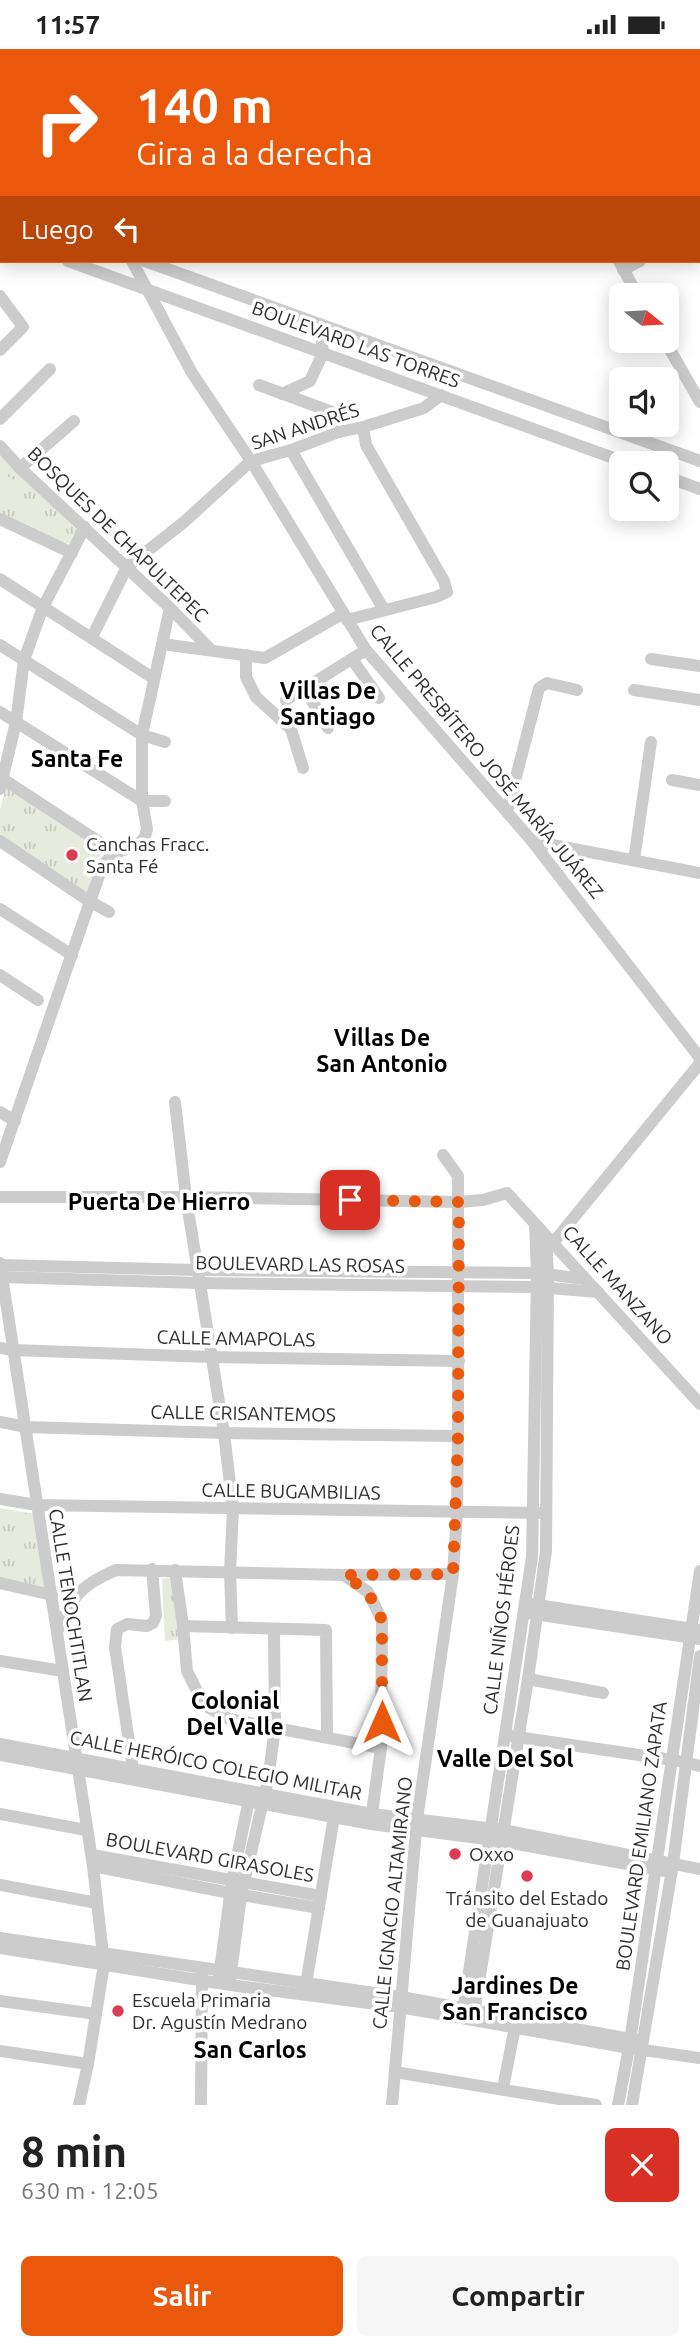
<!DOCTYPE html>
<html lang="es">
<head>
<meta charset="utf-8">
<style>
  body { margin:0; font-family:Ubuntu,sans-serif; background:#f6f6f6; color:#222; height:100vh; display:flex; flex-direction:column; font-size:26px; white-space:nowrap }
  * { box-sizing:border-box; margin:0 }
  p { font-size:23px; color:#767676 }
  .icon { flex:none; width:38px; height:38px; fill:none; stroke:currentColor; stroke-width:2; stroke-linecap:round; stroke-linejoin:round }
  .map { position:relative; height:2056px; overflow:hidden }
  .side { display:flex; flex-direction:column; background:#fff; flex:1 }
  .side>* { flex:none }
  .hud { position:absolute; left:0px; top:0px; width:700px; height:214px; box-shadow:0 4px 18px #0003; background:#ea580c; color:#fff; overflow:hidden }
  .needle { width:46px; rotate:108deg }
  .buttons { position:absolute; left:609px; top:234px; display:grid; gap:14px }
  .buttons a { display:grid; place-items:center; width:70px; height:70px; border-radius:10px; background:#fff; box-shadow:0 4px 18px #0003; font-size:35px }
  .pin { position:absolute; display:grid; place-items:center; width:60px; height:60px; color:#fff; margin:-30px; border-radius:14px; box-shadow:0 4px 10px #0006 }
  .me { position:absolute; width:77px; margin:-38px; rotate:0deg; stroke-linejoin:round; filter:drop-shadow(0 0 5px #0008) }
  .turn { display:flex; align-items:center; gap:24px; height:147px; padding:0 21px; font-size:32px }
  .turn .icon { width:91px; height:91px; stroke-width:2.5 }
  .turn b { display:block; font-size:49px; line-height:60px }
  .then { display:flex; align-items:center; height:66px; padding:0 21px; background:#0003; gap:14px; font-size:26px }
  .round { display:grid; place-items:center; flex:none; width:74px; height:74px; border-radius:10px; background:#f6f6f6 }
  .headline { display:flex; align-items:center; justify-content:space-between; height:119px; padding:0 21px }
  h1 { font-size:42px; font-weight:600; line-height:52px }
  .cta { display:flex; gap:14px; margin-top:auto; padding:14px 21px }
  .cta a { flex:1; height:80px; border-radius:10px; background:#ea580c; color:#fff; font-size:28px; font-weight:600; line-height:80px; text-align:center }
  .cta a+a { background:#f6f6f6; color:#222 }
  .status { display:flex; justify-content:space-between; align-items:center; height:49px; padding:0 35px; background:#fff; direction:ltr }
  .status svg { height:19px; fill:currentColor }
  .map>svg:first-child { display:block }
  .park { fill:url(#park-tufts) }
  .pitch { fill:#e6ebdd }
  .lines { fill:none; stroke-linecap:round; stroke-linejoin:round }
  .minor { stroke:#ccc; stroke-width:12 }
  .route { stroke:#ea580c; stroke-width:12; stroke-dasharray:0 21.6 }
  .poi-dot { fill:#dc3b54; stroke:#fff; stroke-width:2.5 }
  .labels { text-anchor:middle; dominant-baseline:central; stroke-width:7; stroke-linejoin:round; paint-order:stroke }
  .street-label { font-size:19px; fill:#2f2f2f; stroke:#fff }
  .poi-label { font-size:19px; fill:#2f2f2f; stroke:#fff; text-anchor:start }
  .quarter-label { font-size:23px; font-weight:bold; fill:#000; stroke:#fff }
</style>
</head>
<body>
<div class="status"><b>11:57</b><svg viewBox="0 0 49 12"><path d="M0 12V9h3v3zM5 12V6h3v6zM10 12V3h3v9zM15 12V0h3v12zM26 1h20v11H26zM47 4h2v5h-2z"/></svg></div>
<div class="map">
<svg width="700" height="2056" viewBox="0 0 700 2056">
  <defs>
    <pattern id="park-tufts" width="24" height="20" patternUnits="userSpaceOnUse" patternTransform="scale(1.75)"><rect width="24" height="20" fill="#e6ebdd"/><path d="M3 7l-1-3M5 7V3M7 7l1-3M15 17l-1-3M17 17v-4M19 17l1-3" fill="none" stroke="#c6cabe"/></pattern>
  </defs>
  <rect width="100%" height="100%" fill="#fff"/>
  <!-- park -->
  <g class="park">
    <polygon points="0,405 77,481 70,494 54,494 0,464"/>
    <polygon points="6,737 107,801 97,809 87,846 0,788 0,761"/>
    <polygon points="0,1459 34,1465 49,1542 0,1531"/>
    <polygon points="174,1528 183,1590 165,1592 162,1530"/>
  </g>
  <!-- pitch -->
  <g class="pitch">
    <polygon points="0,423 19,434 5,455 0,452"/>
    <polygon points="61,784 97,806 84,827 48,805"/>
  </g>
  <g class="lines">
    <!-- minor -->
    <g class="minor">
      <polyline points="10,0 11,2"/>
      <polyline points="77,0 78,2"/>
      <polyline points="665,0 666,2"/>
      <polyline points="103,2 103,0"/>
      <polyline points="220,2 224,0"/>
      <polyline points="249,2 253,0"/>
      <polyline points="698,55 700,57"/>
      <polyline points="0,158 2,159"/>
      <polyline points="698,184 700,183"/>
      <polyline points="0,187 2,187"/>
      <polyline points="698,203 700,206"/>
      <polyline points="68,212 630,415"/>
      <polyline points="132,212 192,324 251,412 366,601 532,792 700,1009"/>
      <polyline points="145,212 700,412"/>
      <polyline points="619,212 638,247"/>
      <polyline points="623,221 640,212"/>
      <polyline points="0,247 23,278 0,301"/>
      <polyline points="665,292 700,353"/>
      <polyline points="259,336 332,363 339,383"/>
      <polyline points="282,345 310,332 323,304 320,275"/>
      <polyline points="0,370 50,320"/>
      <polyline points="0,397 20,419 170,559 210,600"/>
      <polyline points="291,401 384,561"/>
      <polyline points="20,419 74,372"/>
      <polyline points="667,428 700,440"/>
      <polyline points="0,470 72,504"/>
      <polyline points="0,530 153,629"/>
      <polyline points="347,571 436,548 447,543 444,532 366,396 363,378"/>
      <polyline points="92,588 127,518 184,473 251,412 291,401 339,383 363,378 424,359 441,346"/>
      <polyline points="162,595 265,609 342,565"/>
      <polyline points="0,596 142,686 165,693"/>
      <polyline points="246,606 246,628 256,648 291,680 303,719"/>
      <polyline points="352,610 379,649"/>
      <polyline points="651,610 700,617"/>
      <polyline points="305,640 328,679"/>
      <polyline points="634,641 700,651"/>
      <polyline points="286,651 366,601"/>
      <polyline points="0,663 142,752"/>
      <polyline points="0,728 116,804"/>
      <polyline points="672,731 700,736"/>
      <polyline points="0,740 16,673 24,611 43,558 85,478"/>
      <polyline points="142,752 165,752"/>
      <polyline points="507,763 539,639 547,634 577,641"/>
      <polyline points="0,792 89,852 109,863"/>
      <polyline points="532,792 700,824"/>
      <polyline points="634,811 651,693"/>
      <polyline points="0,860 72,906"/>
      <polyline points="0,926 38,951"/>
      <polyline points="175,1053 186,1148 224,1384 233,1460 230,1523 232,1579"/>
      <polyline points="0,1063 15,1072"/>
      <polyline points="0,1113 103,815 116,804 139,795 145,788 147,780 142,752 142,686 170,559"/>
      <polyline points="0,1148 186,1148 459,1153 483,1151 507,1144 700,1355"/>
      <polyline points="553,1194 700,1014"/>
      <polyline points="0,1214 93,1817 104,1915 88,2015 79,2056"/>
      <polyline points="0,1216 197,1221 537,1224 585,1230"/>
      <polyline points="2,1228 199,1234 537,1238 598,1243"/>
      <polyline points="0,1299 13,1301 211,1308 459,1312"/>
      <polyline points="0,1373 26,1378 224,1384 458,1387"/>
      <polyline points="0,1450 37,1456 542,1464"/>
      <polyline points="175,1521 183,1577 187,1622 204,1656 229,1670 381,1699"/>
      <polyline points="344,1526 368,1543 382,1571 381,1699 371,1771"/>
      <polyline points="0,1534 52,1546"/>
      <polyline points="531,1555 700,1581"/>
      <polyline points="528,1564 700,1590"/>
      <polyline points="183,1577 326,1581 327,1687"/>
      <path d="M 57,1583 C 74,1546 79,1537 116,1521 L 344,1526 L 453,1525"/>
      <polyline points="0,1612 63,1622"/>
      <polyline points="528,1630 603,1644"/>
      <polyline points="510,1687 673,1711 700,1717"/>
      <polyline points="0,1695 372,1765 503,1781 700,1820"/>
      <polyline points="0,1706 371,1775 501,1792 671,1823"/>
      <polyline points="134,1727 115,1598 117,1580 127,1575 147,1577 153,1574 156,1567 152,1520"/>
      <polyline points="0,1765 86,1781"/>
      <polyline points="92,1806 321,1847"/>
      <polyline points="93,1817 230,1844 319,1859"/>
      <polyline points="0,1836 97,1854"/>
      <polyline points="0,1889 401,1948 642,1992"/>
      <polyline points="0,1899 230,1936 400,1958 629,1999 700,2009"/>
      <polyline points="219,1928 232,1832 250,1746"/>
      <polyline points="230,1932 241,1846 268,1731 275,1679 274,1581"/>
      <polyline points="306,1935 334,1768"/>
      <polyline points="0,1952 96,1965"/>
      <polyline points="462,1969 532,1508 537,1224 535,1175"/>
      <polyline points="473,1970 528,1630 546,1502 548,1225 546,1187"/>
      <polyline points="0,2002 88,2015"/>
      <polyline points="395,2023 596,2056"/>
      <polyline points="503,2039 515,1978"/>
      <polyline points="201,2056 202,1924"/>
      <polyline points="392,2056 417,1770 453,1525 457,1464 458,1387 458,1127 443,1106"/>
      <polyline points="618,2056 629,1999 700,1522"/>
      <polyline points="632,2056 673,1815 700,1607"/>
    </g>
  </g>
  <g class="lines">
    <!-- route -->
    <polyline class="route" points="350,1151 459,1153 458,1387 453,1525 344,1526 368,1543 382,1571 382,1673"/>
  </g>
  <!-- markers -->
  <g class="poi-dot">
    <circle cx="72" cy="806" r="7"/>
    <circle cx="455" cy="1805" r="7"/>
    <circle cx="527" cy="1827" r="7"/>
    <circle cx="118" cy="1962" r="7"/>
  </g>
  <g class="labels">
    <!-- street labels -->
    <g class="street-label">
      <text transform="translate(356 295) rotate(20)">BOULEVARD LAS TORRES</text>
      <text transform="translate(305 377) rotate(-18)">SAN ANDRÉS</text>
      <text transform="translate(118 485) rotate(44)">BOSQUES DE CHAPULTEPEC</text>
      <text transform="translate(487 712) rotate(50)">CALLE PRESBÍTERO JOSÉ MARÍA JUÁREZ</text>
      <text transform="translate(300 1215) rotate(1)">BOULEVARD LAS ROSAS</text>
      <text transform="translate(618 1236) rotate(48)">CALLE MANZANO</text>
      <text transform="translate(236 1289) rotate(1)">CALLE AMAPOLAS</text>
      <text transform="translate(243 1364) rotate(1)">CALLE CRISANTEMOS</text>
      <text transform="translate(291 1442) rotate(1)">CALLE BUGAMBILIAS</text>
      <text transform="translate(71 1556) rotate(81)">CALLE TENOCHTITLAN</text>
      <text transform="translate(501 1571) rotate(-83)">CALLE NIÑOS HÉROES</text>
      <text transform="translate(216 1716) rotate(11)">CALLE HERÓICO COLEGIO MILITAR</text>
      <text transform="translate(641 1787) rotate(-82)">BOULEVARD EMILIANO ZAPATA</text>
      <text transform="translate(210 1808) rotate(10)">BOULEVARD GIRASOLES</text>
      <text transform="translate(392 1854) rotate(-84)">CALLE IGNACIO ALTAMIRANO</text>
    </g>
    <!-- poi labels -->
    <g class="poi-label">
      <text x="86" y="795">Canchas Fracc.<tspan x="86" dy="22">Santa Fé</tspan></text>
      <text x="469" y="1805">Oxxo</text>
      <text x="527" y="1849" text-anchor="middle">Tránsito del Estado<tspan x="527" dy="22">de Guanajuato</tspan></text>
      <text x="132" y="1951">Escuela Primaria<tspan x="132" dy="22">Dr. Agustín Medrano</tspan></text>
    </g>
    <!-- quarter labels -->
    <g class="quarter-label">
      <text x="328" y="641">Villas De<tspan x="328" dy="26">Santiago</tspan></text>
      <text x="77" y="709">Santa Fe</text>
      <text x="382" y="988">Villas De<tspan x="382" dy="26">San Antonio</tspan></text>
      <text x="159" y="1152">Puerta De Hierro</text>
      <text x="235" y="1651">Colonial<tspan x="235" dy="26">Del Valle</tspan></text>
      <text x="505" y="1709">Valle Del Sol</text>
      <text x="515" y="1936">Jardines De<tspan x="515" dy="26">San Francisco</tspan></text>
      <text x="250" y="2000">San Carlos</text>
    </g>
  </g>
</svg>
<div class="buttons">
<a><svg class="needle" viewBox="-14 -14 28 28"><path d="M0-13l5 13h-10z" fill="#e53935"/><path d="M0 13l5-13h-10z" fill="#767676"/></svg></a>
<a><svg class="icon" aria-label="sound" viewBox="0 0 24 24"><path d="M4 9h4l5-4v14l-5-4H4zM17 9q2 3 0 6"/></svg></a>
<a><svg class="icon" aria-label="search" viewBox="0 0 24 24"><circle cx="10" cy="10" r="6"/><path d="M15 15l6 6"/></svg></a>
</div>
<div class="pin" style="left:350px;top:1151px;background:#d93025"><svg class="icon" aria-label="arrive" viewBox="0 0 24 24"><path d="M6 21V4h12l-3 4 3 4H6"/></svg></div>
<svg class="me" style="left:382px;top:1673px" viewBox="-20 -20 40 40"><path d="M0-17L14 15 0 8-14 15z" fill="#ea580c" stroke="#fff" stroke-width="4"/></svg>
<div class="hud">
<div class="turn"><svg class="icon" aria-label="right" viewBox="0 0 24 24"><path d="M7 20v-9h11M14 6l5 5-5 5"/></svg><div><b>140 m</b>Gira a la derecha</div></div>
<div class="then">Luego<svg class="icon" aria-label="left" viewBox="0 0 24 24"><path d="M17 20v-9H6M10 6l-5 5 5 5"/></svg></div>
</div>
</div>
<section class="side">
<div class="headline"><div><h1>8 min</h1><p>630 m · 12:05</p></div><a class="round" style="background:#d93025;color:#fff"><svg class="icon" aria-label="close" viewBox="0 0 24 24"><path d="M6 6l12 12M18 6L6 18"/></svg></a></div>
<div class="cta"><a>Salir</a><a>Compartir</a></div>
</section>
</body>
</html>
